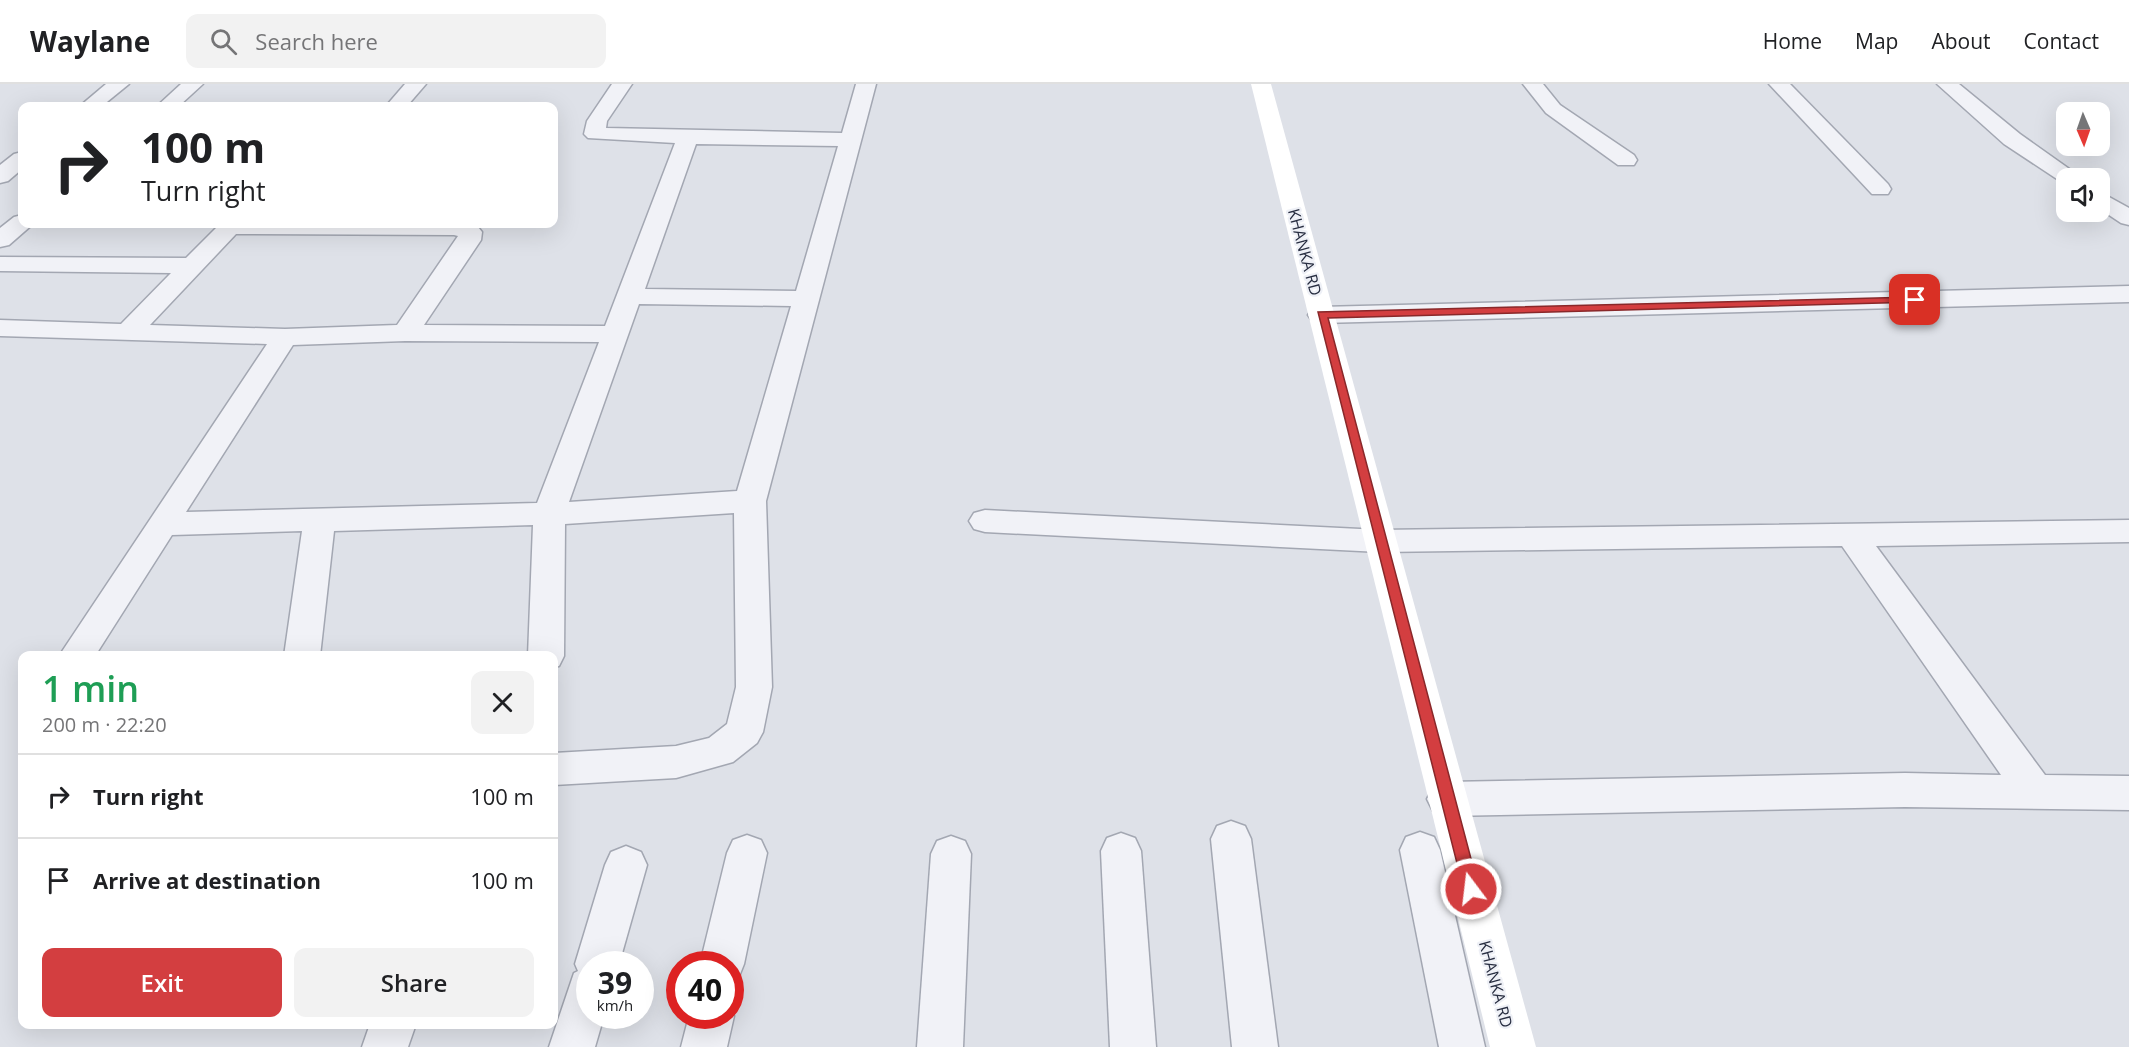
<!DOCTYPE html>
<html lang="en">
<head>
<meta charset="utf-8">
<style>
  body { margin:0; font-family:"Open Sans",sans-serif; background:#f2f2f2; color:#202124; height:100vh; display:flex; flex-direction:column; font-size:22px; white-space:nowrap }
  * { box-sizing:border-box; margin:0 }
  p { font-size:20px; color:#757577 }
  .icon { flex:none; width:33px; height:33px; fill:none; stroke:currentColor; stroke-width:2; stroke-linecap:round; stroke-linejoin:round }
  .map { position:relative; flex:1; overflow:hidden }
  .panel { position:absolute; left:18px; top:567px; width:540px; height:378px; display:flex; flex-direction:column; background:#fff; border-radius:12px; box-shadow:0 6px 24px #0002 }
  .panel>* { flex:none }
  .guide { position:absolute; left:18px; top:18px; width:540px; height:126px; border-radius:12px; box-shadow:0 6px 24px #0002; background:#fff; color:#202124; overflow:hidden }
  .needle { width:39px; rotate:178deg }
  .buttons { position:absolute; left:2056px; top:18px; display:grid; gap:12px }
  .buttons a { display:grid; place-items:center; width:54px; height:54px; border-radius:12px; background:#fff; box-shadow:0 6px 24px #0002; font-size:30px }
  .speed { position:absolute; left:576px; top:867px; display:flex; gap:12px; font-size:30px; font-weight:700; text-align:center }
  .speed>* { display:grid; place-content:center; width:78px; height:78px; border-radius:50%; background:#fff; box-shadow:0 6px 24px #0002; line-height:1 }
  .speed small { font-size:15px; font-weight:400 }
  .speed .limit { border:9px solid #d22; background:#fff; color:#111 }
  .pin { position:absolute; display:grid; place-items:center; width:51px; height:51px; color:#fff; margin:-26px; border-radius:12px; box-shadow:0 3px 9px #0006 }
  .me { position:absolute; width:66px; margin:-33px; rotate:345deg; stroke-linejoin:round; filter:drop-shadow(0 0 4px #0008) }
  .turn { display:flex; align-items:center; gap:21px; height:126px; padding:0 24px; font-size:27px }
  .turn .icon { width:78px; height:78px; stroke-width:2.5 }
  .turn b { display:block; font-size:42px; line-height:51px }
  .round { display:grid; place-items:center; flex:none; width:63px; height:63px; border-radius:12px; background:#f2f2f2 }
  .overview { display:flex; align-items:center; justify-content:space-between; height:102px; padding:0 24px }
  h1 { font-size:36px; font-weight:600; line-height:45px; color:#1e9e55 }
  .primary-button { display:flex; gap:12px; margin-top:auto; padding:12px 24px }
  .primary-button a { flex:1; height:69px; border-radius:12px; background:#d33e40; color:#fff; font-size:24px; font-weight:600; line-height:69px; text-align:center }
  .primary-button a+a { background:#f2f2f2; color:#202124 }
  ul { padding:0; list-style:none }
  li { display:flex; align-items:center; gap:18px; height:84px; padding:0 24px; border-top:2px solid #e0e0e0 }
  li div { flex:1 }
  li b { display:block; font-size:22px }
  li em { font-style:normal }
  header { display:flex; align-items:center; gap:36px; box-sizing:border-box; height:84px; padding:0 30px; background:#fff; border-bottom:2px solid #e0e0e0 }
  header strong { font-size:28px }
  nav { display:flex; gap:33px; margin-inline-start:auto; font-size:21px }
  .search { width:420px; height:54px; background:#f2f2f2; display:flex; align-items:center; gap:15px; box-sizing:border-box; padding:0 21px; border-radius:12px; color:#757577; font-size:22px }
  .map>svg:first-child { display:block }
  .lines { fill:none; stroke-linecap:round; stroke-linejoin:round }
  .street-casing { stroke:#a3a7b2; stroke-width:3 }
  .street { fill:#f1f2f7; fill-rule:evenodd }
  .secondary { fill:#fff; fill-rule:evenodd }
  .route { fill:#d33e40; stroke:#89282a; stroke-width:1.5 }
  .labels { text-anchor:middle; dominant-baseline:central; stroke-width:4.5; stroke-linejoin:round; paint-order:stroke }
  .street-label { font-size:16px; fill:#272d40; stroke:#eef0f6 }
</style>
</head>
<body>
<header>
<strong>Waylane</strong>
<div class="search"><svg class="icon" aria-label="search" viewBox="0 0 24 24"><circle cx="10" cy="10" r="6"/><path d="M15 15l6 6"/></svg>Search here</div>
<nav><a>Home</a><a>Map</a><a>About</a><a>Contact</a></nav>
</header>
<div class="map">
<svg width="2129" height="963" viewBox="0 0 2129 963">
  <rect width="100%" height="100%" fill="#dee1e8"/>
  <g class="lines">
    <defs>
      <g id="street">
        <polygon points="106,0 129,0 102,22 80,22"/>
        <polygon points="181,0 203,0 179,22 157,22"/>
        <polygon points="405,0 426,0 407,22 386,22"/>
        <path d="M 612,0 L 632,0 L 607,37 L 606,44 L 842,49 L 856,0 L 876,0 L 766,417 L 772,603 L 763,648 L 757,659 L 733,678 L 676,694 L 554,701 L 554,669 L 676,662 L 709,654 L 727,640 L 736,603 L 734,429 L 565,440 L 564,572 L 559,582 L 554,583 L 554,572 L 528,572 L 533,441 L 334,447 L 320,572 L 284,572 L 302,447 L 172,451 L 95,572 L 59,572 L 267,260 L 0,252 L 0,236 L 121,240 L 171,189 L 0,187 L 0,173 L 186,174 L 220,140 L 465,140 L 478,143 L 482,148 L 481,156 L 424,241 L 605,242 L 675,59 L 588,54 L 584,50 L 587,37 ZM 696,60 L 838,62 L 796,207 L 645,205 ZM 236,150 L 454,151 L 458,152 L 397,241 L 285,245 L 150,241 ZM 639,220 L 791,222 L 737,407 L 569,418 ZM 405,257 L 599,258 L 537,419 L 186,428 L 293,261 Z"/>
        <polygon points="1523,0 1543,0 1560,21 1634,71 1637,76 1634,81 1618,81 1546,29"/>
        <polygon points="1769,0 1790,0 1888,100 1891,105 1888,110 1872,110"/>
        <polygon points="1937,0 1959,0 2020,50 2082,94 2067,94 2067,100 2063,99 2004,60"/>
        <polygon points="22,68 22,85 8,97 0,99 0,81 14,70"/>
        <polygon points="2100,108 2129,124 2129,141 2121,139 2100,125"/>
        <polygon points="22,131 22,140 33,140 9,161 0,163 0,144 14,133"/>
        <polygon points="2129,202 2129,218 1321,239 1312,237 1308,231 1312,225 1321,223"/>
        <polygon points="985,426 1380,446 2129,436 2129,458 1876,462 2045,691 2129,692 2129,726 1905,723 1447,732 1433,727 1427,715 1433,703 1447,698 1905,689 2001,691 1842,462 1380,468 985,448 974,445 969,437 974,429"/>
        <polygon points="1231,737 1245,742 1251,755 1278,963 1232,963 1211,755 1217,742"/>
        <polygon points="1420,748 1434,753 1440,766 1485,963 1439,963 1400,766 1406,753"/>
        <polygon points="1121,749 1135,754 1141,767 1156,963 1110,963 1101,767 1107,754"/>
        <polygon points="747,751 761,756 767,769 744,880 738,895 730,898 730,880 700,880 727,769 733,756"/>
        <polygon points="951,752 965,757 971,770 963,963 917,963 931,770 937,757"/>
        <polygon points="626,762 641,768 647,781 619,880 590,880 590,932 604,932 595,963 549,963 574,889 578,887 575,880 605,781 611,768"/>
        <polygon points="730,924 734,932 727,963 681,963 689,932 730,932"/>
        <polygon points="370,940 416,940 408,963 362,963"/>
      </g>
    </defs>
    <!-- street casing -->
    <use href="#street" class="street-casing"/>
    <!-- street -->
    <use href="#street" class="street"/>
    <!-- secondary -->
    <polygon class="secondary" points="1251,0 1271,0 1536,963 1490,963"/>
  </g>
  <!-- route -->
  <polygon class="route" points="1915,213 1921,216 1919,218 1328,234 1479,805 1477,811 1471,813 1465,811 1318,228"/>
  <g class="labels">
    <!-- street labels -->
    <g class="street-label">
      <text transform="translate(1305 168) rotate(75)">KHANKA RD</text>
      <text transform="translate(1496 900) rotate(75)">KHANKA RD</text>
    </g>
  </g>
</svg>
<div class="buttons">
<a><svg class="needle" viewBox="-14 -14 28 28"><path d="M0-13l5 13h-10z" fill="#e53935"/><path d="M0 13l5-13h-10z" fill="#757577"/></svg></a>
<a><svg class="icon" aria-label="sound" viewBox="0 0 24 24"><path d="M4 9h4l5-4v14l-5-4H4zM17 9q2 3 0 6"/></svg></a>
</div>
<div class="speed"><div>39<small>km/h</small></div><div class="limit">40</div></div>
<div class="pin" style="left:1915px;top:216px;background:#d93025"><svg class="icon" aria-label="arrive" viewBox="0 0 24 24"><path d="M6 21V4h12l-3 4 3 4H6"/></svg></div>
<svg class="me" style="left:1471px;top:805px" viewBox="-20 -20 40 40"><circle r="17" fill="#d33e40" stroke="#fff" stroke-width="3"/><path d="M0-11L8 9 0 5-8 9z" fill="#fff"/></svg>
<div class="guide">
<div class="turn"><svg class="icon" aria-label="right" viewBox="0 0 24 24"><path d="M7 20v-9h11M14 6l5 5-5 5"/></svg><div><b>100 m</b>Turn right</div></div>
</div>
<section class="panel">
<div class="overview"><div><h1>1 min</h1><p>200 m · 22:20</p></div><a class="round"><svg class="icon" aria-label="close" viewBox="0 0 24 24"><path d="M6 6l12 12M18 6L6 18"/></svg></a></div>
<ul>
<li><svg class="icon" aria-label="right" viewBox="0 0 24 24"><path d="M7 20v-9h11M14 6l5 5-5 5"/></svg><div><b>Turn right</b></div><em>100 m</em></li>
<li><svg class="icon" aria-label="arrive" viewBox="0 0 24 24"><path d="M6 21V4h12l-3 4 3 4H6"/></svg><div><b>Arrive at destination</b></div><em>100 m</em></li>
</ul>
<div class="primary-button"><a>Exit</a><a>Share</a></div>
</section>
</div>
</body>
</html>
